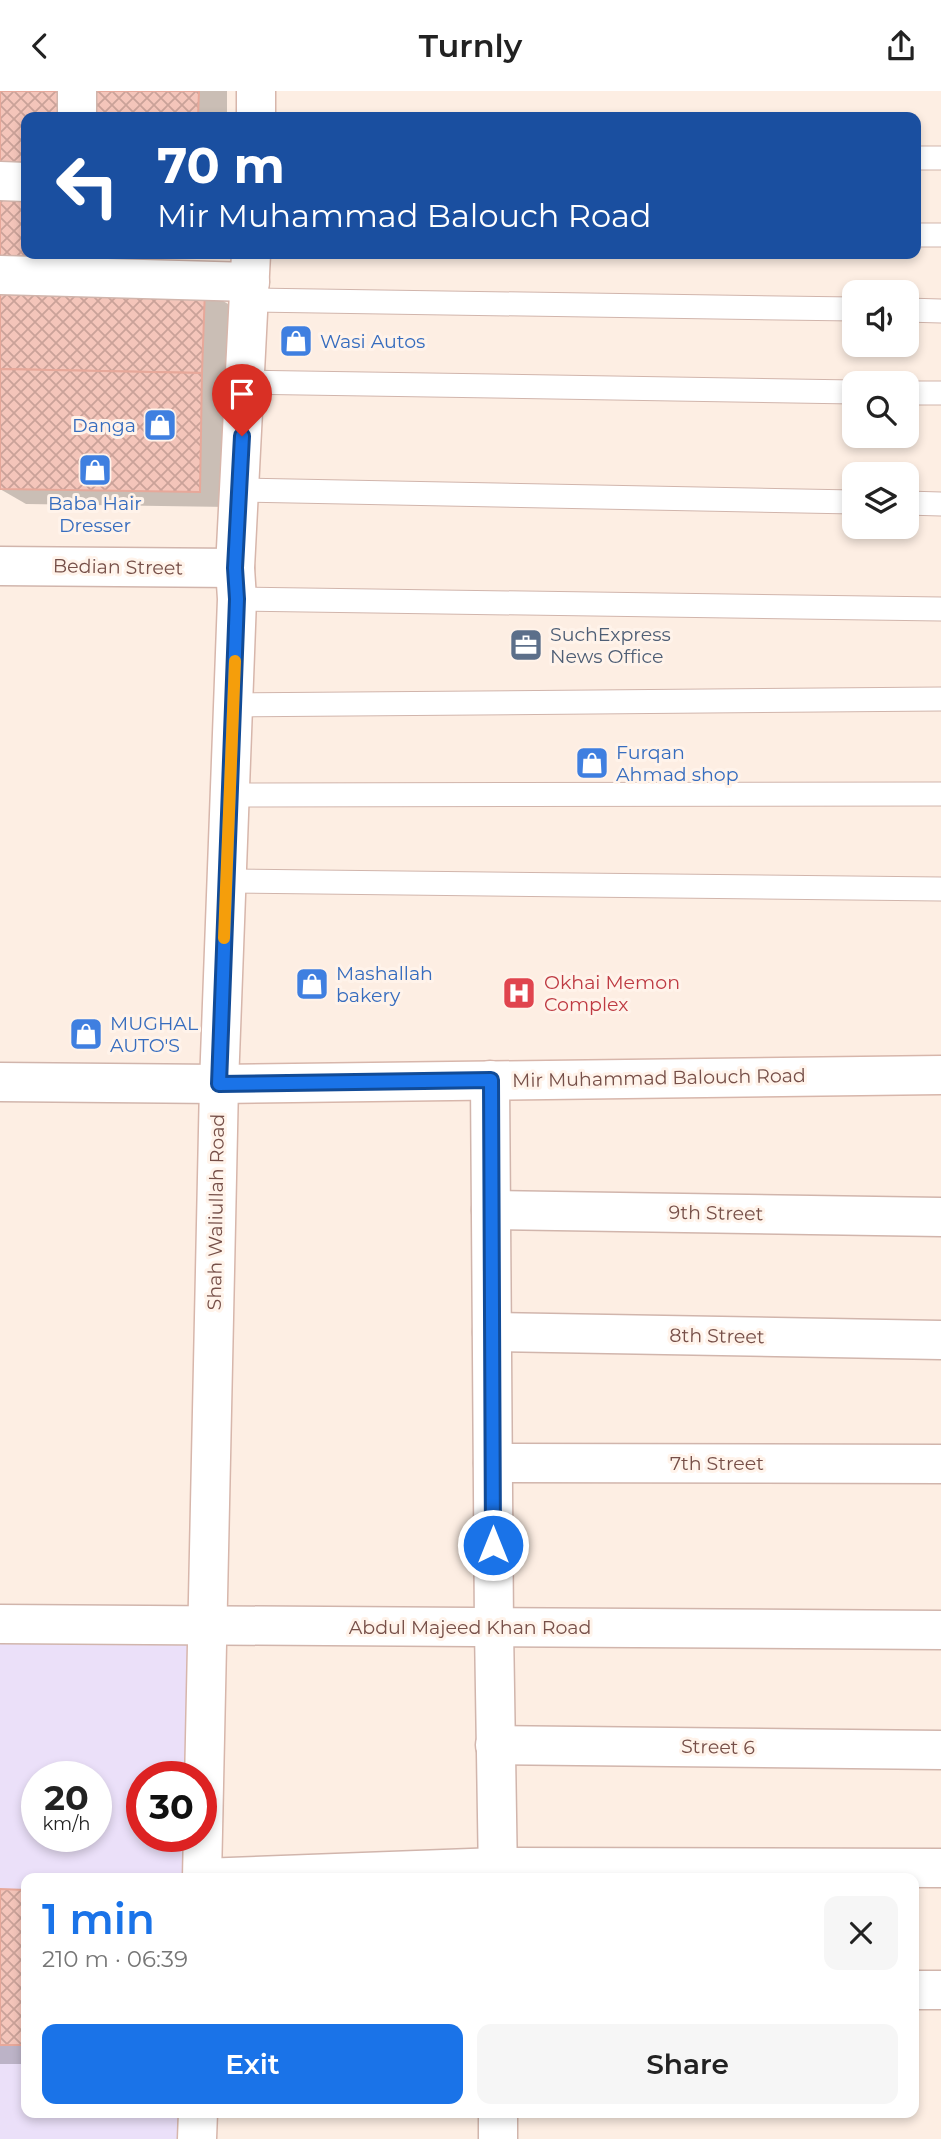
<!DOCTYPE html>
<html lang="en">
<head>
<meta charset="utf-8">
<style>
  body { margin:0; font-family:Montserrat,sans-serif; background:#f6f6f6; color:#222; height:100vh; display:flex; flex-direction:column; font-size:26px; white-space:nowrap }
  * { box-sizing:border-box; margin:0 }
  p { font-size:23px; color:#767676 }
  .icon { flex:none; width:38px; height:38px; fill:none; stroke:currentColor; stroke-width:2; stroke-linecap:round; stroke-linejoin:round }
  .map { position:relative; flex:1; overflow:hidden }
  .details { position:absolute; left:21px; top:1782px; width:898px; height:245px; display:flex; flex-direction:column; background:#fff; border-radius:14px; box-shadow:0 4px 10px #0003 }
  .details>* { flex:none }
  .banner { position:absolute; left:21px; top:21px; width:900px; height:147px; border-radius:14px; box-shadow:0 4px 10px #0003; background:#1a4fa0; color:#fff; overflow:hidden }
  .controls { position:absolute; left:842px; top:189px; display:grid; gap:14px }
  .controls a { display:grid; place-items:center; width:77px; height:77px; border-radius:14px; background:#fff; box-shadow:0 4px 10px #0003; font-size:35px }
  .speed { position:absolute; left:21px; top:1670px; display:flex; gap:14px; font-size:35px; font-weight:700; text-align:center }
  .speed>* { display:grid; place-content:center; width:91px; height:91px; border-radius:50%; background:#fff; box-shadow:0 4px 10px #0003; line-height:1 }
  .speed small { font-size:18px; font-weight:400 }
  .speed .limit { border:10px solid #d22; background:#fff; color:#111 }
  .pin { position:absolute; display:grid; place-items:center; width:60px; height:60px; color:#fff; margin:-72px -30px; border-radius:50% 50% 50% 0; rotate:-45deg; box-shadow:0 0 7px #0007 }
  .pin .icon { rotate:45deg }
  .me { position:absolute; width:77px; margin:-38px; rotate:0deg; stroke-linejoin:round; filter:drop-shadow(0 0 5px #0008) }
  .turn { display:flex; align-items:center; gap:24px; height:147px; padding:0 21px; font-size:32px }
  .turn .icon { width:91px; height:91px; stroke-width:2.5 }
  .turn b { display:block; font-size:49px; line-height:60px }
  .round { display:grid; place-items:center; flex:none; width:74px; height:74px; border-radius:14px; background:#f6f6f6 }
  .headline { display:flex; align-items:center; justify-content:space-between; height:119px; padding:0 21px }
  h1 { font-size:42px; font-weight:600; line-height:52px; color:#1a73e8 }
  .button { display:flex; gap:14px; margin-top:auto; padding:14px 21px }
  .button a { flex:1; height:80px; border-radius:14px; background:#1a73e8; color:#fff; font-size:28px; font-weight:600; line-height:80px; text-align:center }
  .button a+a { background:#f6f6f6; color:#222 }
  header { display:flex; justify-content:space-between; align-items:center; height:91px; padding:0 21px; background:#fff; font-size:32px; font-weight:600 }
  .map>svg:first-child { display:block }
  .education { fill:#ebe0f9; fill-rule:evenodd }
  .shadow { fill:#0003 }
  .building { fill:url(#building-cross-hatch); stroke:#e7a89a; stroke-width:2 }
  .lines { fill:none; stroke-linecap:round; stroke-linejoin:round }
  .lane-casing { stroke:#d1b5ac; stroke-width:25 }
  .street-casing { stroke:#d1b5ac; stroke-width:41 }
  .secondary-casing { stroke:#d7b6ab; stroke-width:41 }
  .lane { stroke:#fff; stroke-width:23 }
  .street { stroke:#fff; stroke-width:38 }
  .secondary { stroke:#fff; stroke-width:38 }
  .route-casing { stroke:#114b97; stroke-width:18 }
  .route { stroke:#1a73e8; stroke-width:12 }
  .slow { stroke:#f59e0b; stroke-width:12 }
  .labels { text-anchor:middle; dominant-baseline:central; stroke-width:6; stroke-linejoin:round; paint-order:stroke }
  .shop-label { font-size:19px; fill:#366cbe; stroke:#fff3ea; text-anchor:start }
  .street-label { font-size:19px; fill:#764f48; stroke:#fff3ea }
  .service-label { font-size:19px; fill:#4e5e75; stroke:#fff3ea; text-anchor:start }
  .health-label { font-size:19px; fill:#be3a42; stroke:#fff3ea; text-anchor:start }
</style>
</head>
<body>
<header><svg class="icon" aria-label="back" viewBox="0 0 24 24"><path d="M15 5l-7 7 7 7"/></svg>Turnly<svg class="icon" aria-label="share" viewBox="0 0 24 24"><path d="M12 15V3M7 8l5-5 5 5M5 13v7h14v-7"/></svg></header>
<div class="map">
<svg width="941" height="2048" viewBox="0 0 941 2048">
  <defs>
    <pattern id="building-cross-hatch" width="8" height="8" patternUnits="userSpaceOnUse" patternTransform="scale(1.75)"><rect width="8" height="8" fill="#f4c5ba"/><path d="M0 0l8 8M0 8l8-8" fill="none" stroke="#caa299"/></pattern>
  </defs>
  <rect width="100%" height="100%" fill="#fdeee3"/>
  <!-- education -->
  <path class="education" d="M 0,1533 L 206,1535 L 202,1787 L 26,1787 L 26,2021 L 198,2021 L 197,2048 L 0,2048 ZM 37,1685 L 96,1685 L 96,1745 L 37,1745 ZM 142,1685 L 201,1685 L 201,1745 L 142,1745 Z"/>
  <!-- shadow -->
  <g class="shadow">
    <polygon points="0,0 227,0 227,26 26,26 26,97"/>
    <polygon points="26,103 26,163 146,163 146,193 0,190"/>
    <polygon points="205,199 233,216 228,416 26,413 0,398 0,210"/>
    <polygon points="0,1800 26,1801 26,1973 0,1973"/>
  </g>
  <!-- building -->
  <g class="building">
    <polygon points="0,0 70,0 70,26 26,26 26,82 0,81"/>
    <polygon points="88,0 199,0 198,26 88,26"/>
    <polygon points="0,101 26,101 26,163 118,163 118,178 0,175"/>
    <polygon points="0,194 205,198 202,282 0,278"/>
    <polygon points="0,278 202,282 200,401 0,398"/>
    <polygon points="0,1798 26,1799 26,1954 0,1954"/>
  </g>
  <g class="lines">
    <defs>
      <g id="lane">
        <polyline points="915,67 941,67"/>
        <polyline points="915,144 941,144"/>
        <polyline points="249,209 854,218"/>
        <polyline points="906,219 941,220"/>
        <polyline points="245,291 854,301"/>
        <polyline points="906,302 941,302"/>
        <polyline points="239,399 854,411"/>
        <polyline points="906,412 941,413"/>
        <polyline points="237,508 941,518"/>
        <polyline points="233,614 941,608"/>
        <polyline points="229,704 941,703"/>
        <polyline points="226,790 941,798"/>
      </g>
      <g id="street">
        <polyline points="77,0 77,26"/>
        <polyline points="0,90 26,91"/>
        <polyline points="0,184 250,191"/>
        <polyline points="0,475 235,477"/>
        <polyline points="490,989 494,1537 498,1787"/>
        <polyline points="0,991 219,993"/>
        <polyline points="491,1119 941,1126"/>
        <polyline points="492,1241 941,1249"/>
        <polyline points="493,1372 941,1373"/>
        <polyline points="0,1533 941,1539"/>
        <polyline points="495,1654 941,1659"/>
        <polyline points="202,1787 498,1776 941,1777"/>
        <polyline points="914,1899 941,1899"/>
        <polyline points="498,2021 498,2048"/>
      </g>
      <g id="secondary">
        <polyline points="256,0 256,26"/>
        <polyline points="219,993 941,984"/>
        <polyline points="202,1787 219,993 237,508 235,477 251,163"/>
        <polyline points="197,2048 198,2021"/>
      </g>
    </defs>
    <!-- lane casing -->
    <use href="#lane" class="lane-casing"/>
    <!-- street casing -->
    <use href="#street" class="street-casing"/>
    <!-- secondary casing -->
    <use href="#secondary" class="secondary-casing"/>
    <!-- lane -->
    <use href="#lane" class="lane"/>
    <!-- street -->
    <use href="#street" class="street"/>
    <!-- secondary -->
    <use href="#secondary" class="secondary"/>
  </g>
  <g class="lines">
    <defs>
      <polyline id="route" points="242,345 235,477 237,508 219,993 491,989 493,1454"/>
    </defs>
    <!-- route casing -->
    <use href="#route" class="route-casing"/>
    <!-- route -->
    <use href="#route" class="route"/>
    <!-- slow -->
    <polyline class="slow" points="224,847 235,570"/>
  </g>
  <!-- icons -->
  <defs>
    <symbol id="shop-square" viewBox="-11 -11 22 22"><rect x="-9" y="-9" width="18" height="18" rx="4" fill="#3f7fe0" stroke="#fff3ea"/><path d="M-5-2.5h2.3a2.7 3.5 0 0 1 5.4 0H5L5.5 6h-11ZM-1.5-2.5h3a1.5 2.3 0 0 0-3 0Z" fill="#fff"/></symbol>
    <symbol id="office-square" viewBox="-11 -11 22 22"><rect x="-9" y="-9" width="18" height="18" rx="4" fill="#5c6f8a" stroke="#fff3ea"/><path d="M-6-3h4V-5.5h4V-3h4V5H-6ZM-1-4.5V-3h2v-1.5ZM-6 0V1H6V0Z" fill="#fff"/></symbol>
    <symbol id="hospital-square" viewBox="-11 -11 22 22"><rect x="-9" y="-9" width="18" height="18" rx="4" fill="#e0444e" stroke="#fff3ea"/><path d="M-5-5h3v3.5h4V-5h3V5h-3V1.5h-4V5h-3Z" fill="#fff"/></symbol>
  </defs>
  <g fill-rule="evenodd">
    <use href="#shop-square" x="277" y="231" width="38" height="38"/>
    <use href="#shop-square" x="141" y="315" width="38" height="38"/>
    <use href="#shop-square" x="76" y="360" width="38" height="38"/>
    <use href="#office-square" x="507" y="535" width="38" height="38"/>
    <use href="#shop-square" x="573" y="653" width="38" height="38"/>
    <use href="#shop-square" x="293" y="874" width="38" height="38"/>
    <use href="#hospital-square" x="500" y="883" width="38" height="38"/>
    <use href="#shop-square" x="67" y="924" width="38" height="38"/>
  </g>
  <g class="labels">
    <!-- shop labels -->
    <g class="shop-label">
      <text x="320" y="250">Wasi Autos</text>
      <text x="136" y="334" text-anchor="end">Danga</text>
      <text x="95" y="412" text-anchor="middle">Baba Hair<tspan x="95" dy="22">Dresser</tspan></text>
      <text x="616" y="661">Furqan<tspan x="616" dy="22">Ahmad shop</tspan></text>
      <text x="336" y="882">Mashallah<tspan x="336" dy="22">bakery</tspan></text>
      <text x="110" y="932">MUGHAL<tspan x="110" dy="22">AUTO'S</tspan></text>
    </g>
    <!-- street labels -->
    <g class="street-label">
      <text transform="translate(118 476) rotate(1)">Bedian Street</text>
      <text transform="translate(659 987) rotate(-1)">Mir Muhammad Balouch Road</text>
      <text transform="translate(216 1121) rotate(-89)">Shah Waliullah Road</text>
      <text transform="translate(716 1122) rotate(1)">9th Street</text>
      <text transform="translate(717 1245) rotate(1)">8th Street</text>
      <text x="717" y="1372">7th Street</text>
      <text x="470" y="1536">Abdul Majeed Khan Road</text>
      <text transform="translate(718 1656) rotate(1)">Street 6</text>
    </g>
    <!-- service labels -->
    <g class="service-label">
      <text x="550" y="543">SuchExpress<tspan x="550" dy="22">News Office</tspan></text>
    </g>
    <!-- health labels -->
    <g class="health-label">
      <text x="544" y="891">Okhai Memon<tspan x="544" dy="22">Complex</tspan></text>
    </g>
  </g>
</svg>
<div class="controls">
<a><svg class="icon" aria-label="sound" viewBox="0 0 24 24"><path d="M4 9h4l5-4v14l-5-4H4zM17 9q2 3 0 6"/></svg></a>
<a><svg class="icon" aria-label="search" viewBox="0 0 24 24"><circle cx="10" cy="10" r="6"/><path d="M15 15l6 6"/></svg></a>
<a><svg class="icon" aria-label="layers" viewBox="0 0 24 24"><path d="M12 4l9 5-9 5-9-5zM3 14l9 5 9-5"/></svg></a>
</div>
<div class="speed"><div>20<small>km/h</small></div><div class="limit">30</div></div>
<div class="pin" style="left:242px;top:345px;background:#d93025"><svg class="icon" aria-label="arrive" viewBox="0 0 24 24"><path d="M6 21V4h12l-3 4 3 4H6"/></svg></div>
<svg class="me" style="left:493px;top:1454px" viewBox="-20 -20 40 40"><circle r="17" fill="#1a73e8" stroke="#fff" stroke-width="3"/><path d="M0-11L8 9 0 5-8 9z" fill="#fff"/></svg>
<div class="banner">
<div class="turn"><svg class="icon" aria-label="left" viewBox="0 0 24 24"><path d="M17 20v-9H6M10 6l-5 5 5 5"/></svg><div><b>70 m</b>Mir Muhammad Balouch Road</div></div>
</div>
<section class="details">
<div class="headline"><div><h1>1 min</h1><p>210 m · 06:39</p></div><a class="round"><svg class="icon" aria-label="close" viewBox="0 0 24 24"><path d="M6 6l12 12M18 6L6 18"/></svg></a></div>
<div class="button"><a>Exit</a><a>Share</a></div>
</section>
</div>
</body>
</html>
